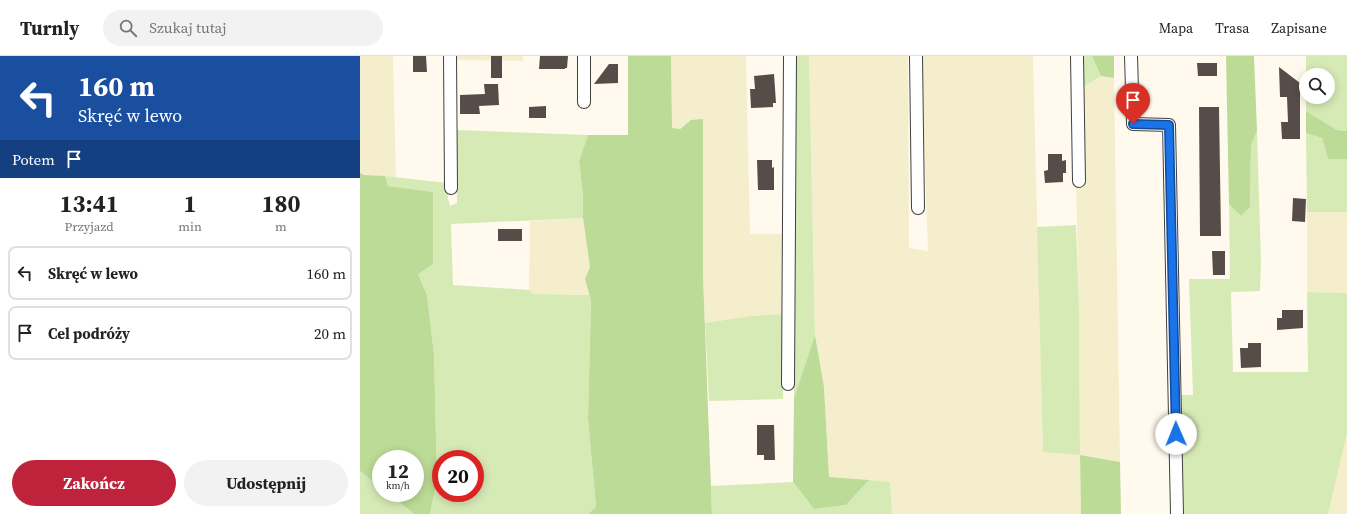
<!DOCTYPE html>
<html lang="pl">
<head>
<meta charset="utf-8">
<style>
  body { margin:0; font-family:"Source Serif 4",serif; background:#f2f2f2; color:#222; height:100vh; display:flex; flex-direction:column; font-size:15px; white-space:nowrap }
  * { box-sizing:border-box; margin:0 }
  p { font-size:13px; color:#767676 }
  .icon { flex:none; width:22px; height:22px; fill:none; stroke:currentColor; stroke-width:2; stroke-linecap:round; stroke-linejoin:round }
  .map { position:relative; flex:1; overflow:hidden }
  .panel { display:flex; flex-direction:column; background:#fff; width:360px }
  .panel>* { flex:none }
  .banner { background:#1a4fa0; color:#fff; overflow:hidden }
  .controls { position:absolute; left:939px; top:12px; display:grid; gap:8px }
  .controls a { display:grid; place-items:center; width:36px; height:36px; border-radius:50%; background:#fff; box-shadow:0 2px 10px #0003; font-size:20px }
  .speed { position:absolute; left:12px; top:394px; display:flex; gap:8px; font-size:20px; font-weight:700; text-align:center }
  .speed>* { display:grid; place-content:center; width:52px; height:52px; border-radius:50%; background:#fff; box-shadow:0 2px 10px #0003; line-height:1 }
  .speed small { font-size:10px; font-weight:400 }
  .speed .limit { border:6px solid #d22; background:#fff; color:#111 }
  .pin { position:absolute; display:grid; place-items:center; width:34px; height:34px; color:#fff; margin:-41px -17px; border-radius:50% 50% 50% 0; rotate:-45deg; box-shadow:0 0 4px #0007 }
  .pin .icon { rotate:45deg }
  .me { position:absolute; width:44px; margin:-22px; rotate:359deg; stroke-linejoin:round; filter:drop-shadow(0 0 3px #0008) }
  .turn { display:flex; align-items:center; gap:14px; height:84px; padding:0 12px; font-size:18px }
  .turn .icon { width:52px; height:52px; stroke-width:2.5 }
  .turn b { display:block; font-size:28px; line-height:34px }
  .then { display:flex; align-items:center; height:38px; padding:0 12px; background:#0003; gap:8px; font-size:15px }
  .eta { display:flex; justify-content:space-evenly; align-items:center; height:68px; text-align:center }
  .eta b { font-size:24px; font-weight:700; line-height:28px }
  .action { display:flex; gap:8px; margin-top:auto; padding:8px 12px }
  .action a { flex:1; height:46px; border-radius:24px; background:#bf233b; color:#fff; font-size:16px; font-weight:700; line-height:46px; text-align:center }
  .action a+a { background:#f2f2f2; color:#222 }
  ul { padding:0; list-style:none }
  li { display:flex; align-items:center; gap:12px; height:54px; margin:0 8px 6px; padding:0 4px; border:2px solid #e0e0e0; border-radius:8px }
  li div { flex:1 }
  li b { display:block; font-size:15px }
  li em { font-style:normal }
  header { display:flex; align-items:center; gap:24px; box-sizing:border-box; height:56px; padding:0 20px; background:#fff; border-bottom:1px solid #e0e0e0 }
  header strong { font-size:19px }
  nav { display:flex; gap:22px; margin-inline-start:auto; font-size:14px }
  .search { width:280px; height:36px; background:#f2f2f2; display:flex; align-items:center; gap:10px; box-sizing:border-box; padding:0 14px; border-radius:22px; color:#767676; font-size:15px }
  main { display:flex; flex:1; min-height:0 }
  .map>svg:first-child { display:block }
  .farmland { fill:#f5eecd }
  .green { fill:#d6eab6; fill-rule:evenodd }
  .forest { fill:#bcdb96 }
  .building { fill:#564d49 }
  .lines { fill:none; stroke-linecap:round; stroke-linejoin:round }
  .minor-casing { stroke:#404040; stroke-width:14 }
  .minor { stroke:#fff; stroke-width:12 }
  .route-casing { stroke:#114b97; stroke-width:10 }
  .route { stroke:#1a73e8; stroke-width:7 }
</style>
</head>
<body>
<header>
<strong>Turnly</strong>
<div class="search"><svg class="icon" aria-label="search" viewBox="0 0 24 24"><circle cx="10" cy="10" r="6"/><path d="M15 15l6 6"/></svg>Szukaj tutaj</div>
<nav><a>Mapa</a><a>Trasa</a><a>Zapisane</a></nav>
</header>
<main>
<section class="panel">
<div class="banner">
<div class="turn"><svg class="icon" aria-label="left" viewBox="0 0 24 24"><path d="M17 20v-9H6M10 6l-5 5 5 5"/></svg><div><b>160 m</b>Skręć w lewo</div></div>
<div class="then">Potem<svg class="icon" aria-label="arrive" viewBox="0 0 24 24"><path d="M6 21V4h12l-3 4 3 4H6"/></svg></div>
</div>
<div class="eta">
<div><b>13:41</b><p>Przyjazd</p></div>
<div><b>1</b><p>min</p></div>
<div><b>180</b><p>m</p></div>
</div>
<ul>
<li><svg class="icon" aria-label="left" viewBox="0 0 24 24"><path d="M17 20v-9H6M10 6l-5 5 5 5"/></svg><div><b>Skręć w lewo</b></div><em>160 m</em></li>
<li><svg class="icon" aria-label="arrive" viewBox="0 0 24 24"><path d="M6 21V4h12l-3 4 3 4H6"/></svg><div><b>Cel podróży</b></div><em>20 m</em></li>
</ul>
<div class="action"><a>Zakończ</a><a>Udostępnij</a></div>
</section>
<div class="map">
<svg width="987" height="458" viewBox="0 0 987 458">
  <rect width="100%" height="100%" fill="#fffaed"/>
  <!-- farmland -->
  <g class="farmland">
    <polygon points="0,0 33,0 36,121 4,119 0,117"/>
    <polygon points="93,0 163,0 163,5 93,4"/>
    <polygon points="311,0 386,0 390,178 424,178 424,258 390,260 345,267 343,220 331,64 319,73 312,73"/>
    <polygon points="449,0 548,0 549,192 568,195 561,0 673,0 683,395 720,399 719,251 716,129 723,31 741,20 754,22 760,406 720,399 721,458 532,458 530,426 469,421 464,331 455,279"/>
    <polygon points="947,156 987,156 987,237 947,236"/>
    <polygon points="223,162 230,211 225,223 229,239 173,238 169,234 170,165"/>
    <polygon points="987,378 987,458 968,458"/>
  </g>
  <!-- green -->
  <g class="green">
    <polygon points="435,0 449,0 455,279 434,342"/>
    <polygon points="722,0 732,0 741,20 723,31"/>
    <polygon points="946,0 987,0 987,75 977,74 946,55 946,41 968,41 968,19 946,19"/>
    <path d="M 96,74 L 228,79 L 219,105 L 223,140 L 223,162 L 91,168 L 93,229 L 169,234 L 173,238 L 229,239 L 231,245 L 228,363 L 236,451 L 228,458 L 70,458 L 77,424 L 74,298 L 67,239 L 58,218 L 72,136 L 28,130 L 25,120 L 87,127 L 88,143 L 90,150 L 97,147 ZM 81,403 L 115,403 L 115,437 L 81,437 Z"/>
    <polygon points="897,75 901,206 900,235 871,236 873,316 948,316 947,236 987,237 987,378 968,458 824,458 821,339 833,339 829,223 870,223 869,148 881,160 890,151 891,89"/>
    <polygon points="946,77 962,82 968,103 987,103 987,156 947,156"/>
    <polygon points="716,169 719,251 720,399 683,396 677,171"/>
    <polygon points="424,258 423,343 349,345 345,267 390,260"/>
    <polygon points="0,415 21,432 21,437 28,437 54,458 0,458"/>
    <polygon points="509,424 530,426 532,458 352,458 351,430 433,426 454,453 486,449"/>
  </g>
  <!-- forest -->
  <g class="forest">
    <polygon points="268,0 311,0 312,72 320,73 331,64 343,63 343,220 352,458 228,458 236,451 228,363 231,245 225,223 230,211 223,162 223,140 219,105 228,79 268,79"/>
    <polygon points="732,0 754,0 754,22 741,20"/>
    <polygon points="866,0 894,0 897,75 891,89 890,151 881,160 869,148"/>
    <polygon points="946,55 977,74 987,75 987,103 968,103 962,82 946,77"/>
    <polygon points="0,117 4,119 25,120 28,130 73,136 73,208 58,218 67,239 74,298 77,424 70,458 54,458 28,437 55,437 55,403 21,403 21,432 0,415"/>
    <polygon points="455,279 464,331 469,421 509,424 486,449 454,453 433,426 434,342"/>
    <polygon points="720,399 760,406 761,458 721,458"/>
  </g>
  <!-- building -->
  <g class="building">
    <polygon points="53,0 66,0 67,16 53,16"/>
    <rect x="131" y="0" width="11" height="22"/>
    <polygon points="180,0 208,0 207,12 205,12 205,13 179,13"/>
    <polygon points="837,7 857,7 857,20 838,20"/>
    <polygon points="249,8 258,8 258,27 234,28"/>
    <polygon points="919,11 940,27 940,83 922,83 921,66 928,66 927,41 920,41"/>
    <polygon points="414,18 416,47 413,47 413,51 391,52 390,33 395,33 394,20"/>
    <polygon points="124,28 138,28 139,49 119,50 120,58 100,58 100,39 125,38"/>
    <polygon points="186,50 186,62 169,62 169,51"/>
    <polygon points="839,51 859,51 861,180 840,180"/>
    <polygon points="688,98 702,98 702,105 706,104 706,117 703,117 703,126 685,127 684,115 688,114"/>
    <polygon points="397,104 412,104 412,112 414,111 414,134 398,134"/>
    <polygon points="933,142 946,143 945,166 932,165"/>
    <rect x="138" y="173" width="24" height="12"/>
    <polygon points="852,195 865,195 865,219 853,219"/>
    <polygon points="922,254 943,254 943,272 917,274 917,262 922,262"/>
    <polygon points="888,287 901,287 901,311 881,312 880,292 888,292"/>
    <polygon points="397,369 414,369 415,404 404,404 404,399 397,399"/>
  </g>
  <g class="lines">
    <defs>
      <g id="minor">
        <polyline points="90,0 91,132"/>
        <polyline points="224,0 224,46"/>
        <polyline points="556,0 558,152"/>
        <polyline points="717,0 719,125"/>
        <polyline points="771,0 773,68 809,69 817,458"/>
        <polyline points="428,328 430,0"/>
      </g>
    </defs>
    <!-- minor casing -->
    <use href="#minor" class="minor-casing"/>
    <!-- minor -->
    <use href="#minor" class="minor"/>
  </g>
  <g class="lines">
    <defs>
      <polyline id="route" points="773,68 809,69 816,378"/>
    </defs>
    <!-- route casing -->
    <use href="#route" class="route-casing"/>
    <!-- route -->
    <use href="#route" class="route"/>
  </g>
</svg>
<div class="controls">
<a><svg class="icon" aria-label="search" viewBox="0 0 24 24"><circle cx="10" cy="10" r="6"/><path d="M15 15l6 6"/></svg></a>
</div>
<div class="speed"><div>12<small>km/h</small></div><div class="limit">20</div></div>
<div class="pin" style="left:773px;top:68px;background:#d93025"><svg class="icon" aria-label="arrive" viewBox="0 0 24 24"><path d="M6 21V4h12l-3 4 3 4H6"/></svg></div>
<svg class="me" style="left:816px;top:378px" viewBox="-20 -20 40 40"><circle r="19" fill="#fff"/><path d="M0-13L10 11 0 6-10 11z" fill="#1a73e8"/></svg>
</div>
</main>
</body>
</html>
